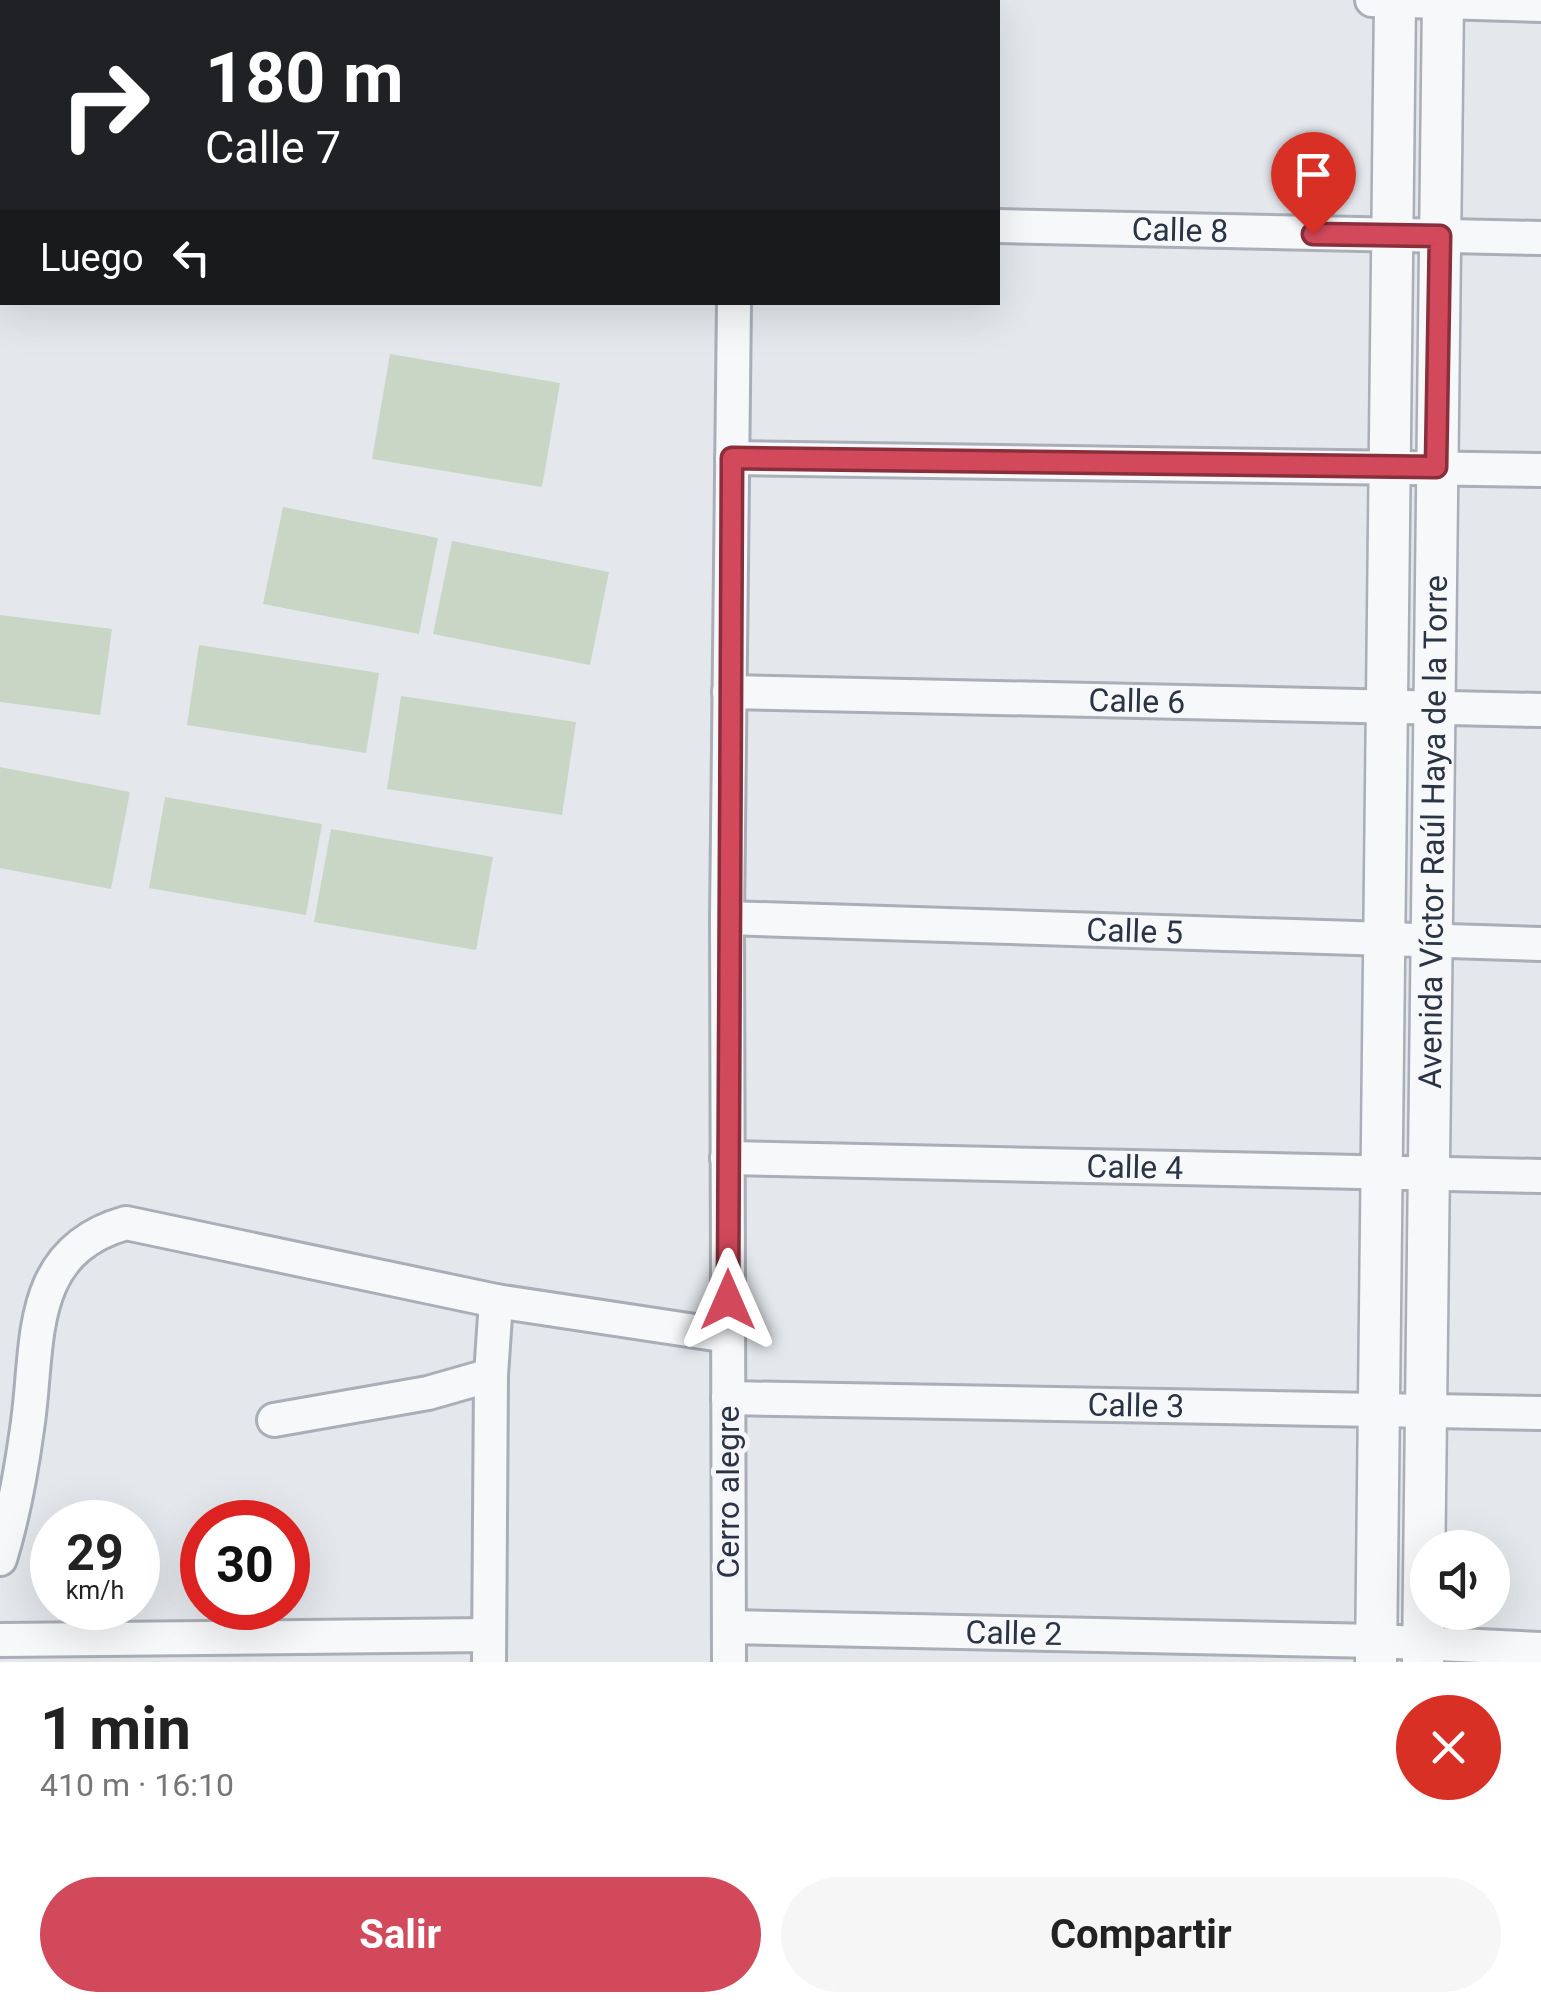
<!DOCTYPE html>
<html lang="es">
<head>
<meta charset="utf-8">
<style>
  body { margin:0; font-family:Roboto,sans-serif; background:#f6f6f6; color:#222; height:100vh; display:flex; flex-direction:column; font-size:38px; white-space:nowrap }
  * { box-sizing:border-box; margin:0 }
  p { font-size:32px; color:#767676 }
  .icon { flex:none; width:55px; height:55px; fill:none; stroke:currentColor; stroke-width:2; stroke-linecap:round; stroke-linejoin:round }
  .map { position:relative; height:1662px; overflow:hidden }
  .details { display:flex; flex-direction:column; background:#fff; flex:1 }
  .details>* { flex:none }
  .hud { position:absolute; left:0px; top:0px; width:1000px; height:305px; box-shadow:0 10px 40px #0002; background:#202124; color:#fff; overflow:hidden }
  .controls { position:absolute; left:1410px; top:1530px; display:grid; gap:20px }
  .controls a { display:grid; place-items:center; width:100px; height:100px; border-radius:50%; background:#fff; box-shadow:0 10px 40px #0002; font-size:50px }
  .speed { position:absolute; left:30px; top:1500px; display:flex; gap:20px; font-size:50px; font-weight:700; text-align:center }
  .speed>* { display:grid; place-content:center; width:130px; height:130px; border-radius:50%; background:#fff; box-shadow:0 10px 40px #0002; line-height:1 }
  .speed small { font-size:25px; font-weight:400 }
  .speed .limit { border:15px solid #d22; background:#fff; color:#111 }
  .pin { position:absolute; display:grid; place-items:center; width:85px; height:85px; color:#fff; margin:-102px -42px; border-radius:50% 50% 50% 0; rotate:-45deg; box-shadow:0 0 10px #0007 }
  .pin .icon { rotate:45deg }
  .me { position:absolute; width:110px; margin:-55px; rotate:0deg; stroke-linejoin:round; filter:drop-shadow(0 0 8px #0008) }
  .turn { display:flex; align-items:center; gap:35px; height:210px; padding:0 40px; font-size:45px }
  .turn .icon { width:130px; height:130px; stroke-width:2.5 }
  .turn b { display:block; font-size:70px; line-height:85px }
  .then { display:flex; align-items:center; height:95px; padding:0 40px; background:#0003; gap:20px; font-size:38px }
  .round { display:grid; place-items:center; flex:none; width:105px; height:105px; border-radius:52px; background:#f6f6f6 }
  .summary { display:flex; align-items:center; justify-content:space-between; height:170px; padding:0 40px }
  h1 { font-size:60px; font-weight:700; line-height:75px }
  .primary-button { display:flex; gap:20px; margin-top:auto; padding:20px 40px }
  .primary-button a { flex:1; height:115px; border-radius:60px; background:#d1495b; color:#fff; font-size:40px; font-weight:700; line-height:115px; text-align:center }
  .primary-button a+a { background:#f6f6f6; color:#222 }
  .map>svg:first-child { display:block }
  .green { fill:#c9d6c5 }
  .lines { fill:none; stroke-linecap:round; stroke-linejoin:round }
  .minor-casing { stroke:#a9aeb7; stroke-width:38 }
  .tertiary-casing { stroke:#a9aeb7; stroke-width:45 }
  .minor { stroke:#f7f8fa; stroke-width:32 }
  .tertiary { stroke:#f7f8fa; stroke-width:40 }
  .route-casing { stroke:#882f3b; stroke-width:25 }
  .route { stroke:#d1495b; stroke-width:18 }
  .labels { text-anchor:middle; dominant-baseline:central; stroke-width:10; stroke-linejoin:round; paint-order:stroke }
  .street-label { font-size:32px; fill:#2b3445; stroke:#f4f6f9 }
</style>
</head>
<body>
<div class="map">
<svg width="1541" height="1662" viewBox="0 0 1541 1662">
  <rect width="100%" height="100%" fill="#e4e7ec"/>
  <!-- green -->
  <g class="green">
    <polygon points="390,354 560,383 542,487 372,459"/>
    <polygon points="283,507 438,538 419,634 263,604"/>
    <polygon points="452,541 609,572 590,665 433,634"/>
    <polygon points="0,615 112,629 100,715 0,702"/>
    <polygon points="199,645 379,673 366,753 187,725"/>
    <polygon points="401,696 576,722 562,815 387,789"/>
    <polygon points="0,767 130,792 111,889 0,868"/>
    <polygon points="165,797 322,824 306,915 149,888"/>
    <polygon points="331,829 493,857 476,950 314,922"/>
  </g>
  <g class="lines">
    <defs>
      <g id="minor">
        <polyline points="1372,0 1541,5"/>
        <polyline points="738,2 738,0"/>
        <path id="s1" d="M 998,226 L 1541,238"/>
        <polyline points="732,458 1541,470"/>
        <path id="s2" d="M 729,692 L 1541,710"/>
        <path id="s3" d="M 727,918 L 1541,944"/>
        <path id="s4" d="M 727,1158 L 1541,1176"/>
        <polyline points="496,1301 728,1336"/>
        <path id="s5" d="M 728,1398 L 1541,1413"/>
        <polyline points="274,1420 428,1393 491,1375"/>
        <path d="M 0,1559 C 13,1517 21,1473 27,1429 C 40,1346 23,1252 126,1223 L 496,1301 L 491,1375 L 489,1662"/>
        <path id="s6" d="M 729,1627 L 1377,1641 L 1541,1649"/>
        <polyline points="0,1640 489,1635"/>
        <polyline points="729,1662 727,918 734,302"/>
      </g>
      <g id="tertiary">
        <polyline points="1376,1662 1395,0"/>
        <path id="s7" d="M 1423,1662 L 1443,0"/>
      </g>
    </defs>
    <!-- minor casing -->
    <use href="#minor" class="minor-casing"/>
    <!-- tertiary casing -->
    <use href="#tertiary" class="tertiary-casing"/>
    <!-- minor -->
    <use href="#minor" class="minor"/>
    <!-- tertiary -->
    <use href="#tertiary" class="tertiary"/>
  </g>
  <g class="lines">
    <defs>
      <polyline id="route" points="728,1300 732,458 1436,467 1440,236 1313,234"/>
    </defs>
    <!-- route casing -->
    <use href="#route" class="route-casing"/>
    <!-- route -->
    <use href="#route" class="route"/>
  </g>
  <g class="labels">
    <!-- street labels -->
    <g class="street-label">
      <text stroke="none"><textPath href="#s1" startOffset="182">Calle 8</textPath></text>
      <text stroke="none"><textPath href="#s2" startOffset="408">Calle 6</textPath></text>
      <text stroke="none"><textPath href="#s7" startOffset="830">Avenida Víctor Raúl Haya de la Torre</textPath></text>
      <text stroke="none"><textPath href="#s3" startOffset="408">Calle 5</textPath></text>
      <text stroke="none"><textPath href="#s4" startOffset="408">Calle 4</textPath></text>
      <text stroke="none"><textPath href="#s5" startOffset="408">Calle 3</textPath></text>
      <text transform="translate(728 1492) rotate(-90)">Cerro alegre</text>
      <text stroke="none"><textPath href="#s6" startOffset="285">Calle 2</textPath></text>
    </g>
  </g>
</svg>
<div class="controls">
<a><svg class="icon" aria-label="sound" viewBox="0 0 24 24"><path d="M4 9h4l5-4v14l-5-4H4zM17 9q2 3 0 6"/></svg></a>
</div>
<div class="speed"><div>29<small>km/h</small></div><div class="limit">30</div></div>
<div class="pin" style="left:1313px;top:234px;background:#d93025"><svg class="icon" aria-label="arrive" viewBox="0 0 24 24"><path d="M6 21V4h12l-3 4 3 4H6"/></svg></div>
<svg class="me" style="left:728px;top:1300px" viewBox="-20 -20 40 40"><path d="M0-17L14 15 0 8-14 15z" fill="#d1495b" stroke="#fff" stroke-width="4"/></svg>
<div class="hud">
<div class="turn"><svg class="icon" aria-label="right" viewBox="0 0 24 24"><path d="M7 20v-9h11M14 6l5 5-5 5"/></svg><div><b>180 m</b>Calle 7</div></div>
<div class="then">Luego<svg class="icon" aria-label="left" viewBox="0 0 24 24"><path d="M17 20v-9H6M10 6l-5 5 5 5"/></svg></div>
</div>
</div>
<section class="details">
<div class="summary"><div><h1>1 min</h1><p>410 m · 16:10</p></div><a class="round" style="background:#d93025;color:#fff"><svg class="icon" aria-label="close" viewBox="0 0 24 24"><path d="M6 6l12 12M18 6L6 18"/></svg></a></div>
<div class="primary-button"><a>Salir</a><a>Compartir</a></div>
</section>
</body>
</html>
